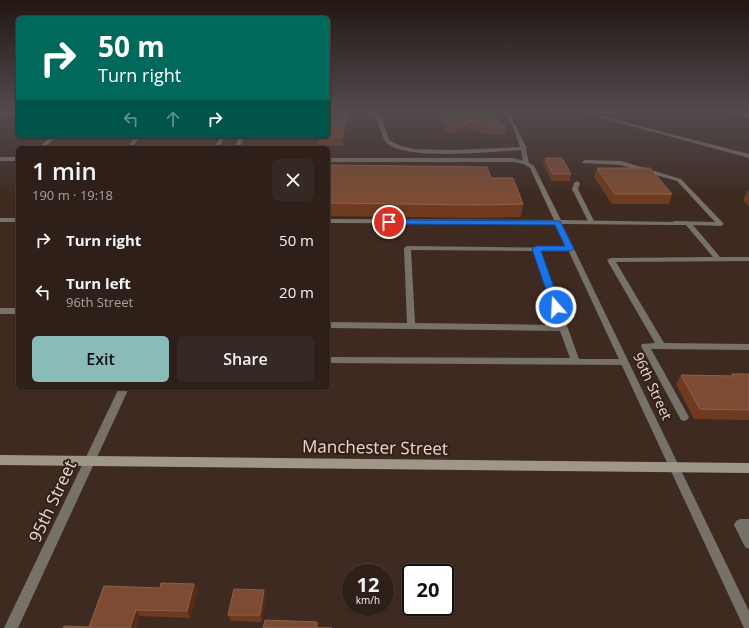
<!DOCTYPE html>
<html lang="en">
<head>
<meta charset="utf-8">
<style>
  body { margin:0; font-family:"Open Sans",sans-serif; background:#362822; color:#f1f3f6; height:100vh; display:flex; flex-direction:column; font-size:15px; white-space:nowrap }
  * { box-sizing:border-box; margin:0 }
  p { font-size:13px; color:#a7a3a2 }
  .icon { flex:none; width:22px; height:22px; fill:none; stroke:currentColor; stroke-width:2; stroke-linecap:round; stroke-linejoin:round }
  .map { position:relative; flex:1; overflow:hidden }
  .drawer { position:absolute; left:16px; top:146px; width:314px; height:244px; display:flex; flex-direction:column; background:#2e2019; border-radius:6px; box-shadow:0 1px 3px #0004,0 0 0 1px #493e38 }
  .drawer>* { flex:none }
  .banner { position:absolute; left:16px; top:16px; width:314px; height:122px; border-radius:6px; box-shadow:0 1px 3px #0004,0 0 0 1px #493e38; background:#00695c; color:#fff; overflow:hidden }
  .speed { position:absolute; left:342px; top:564px; display:flex; gap:8px; font-size:20px; font-weight:700; text-align:center }
  .speed>* { display:grid; place-content:center; width:52px; height:52px; border-radius:50%; background:#2e2019; box-shadow:0 1px 3px #0004,0 0 0 1px #493e38; line-height:1 }
  .speed small { font-size:10px; font-weight:400 }
  .speed .limit { border:2px solid #111; border-radius:6px; background:#fff; color:#111 }
  .pin { position:absolute; display:grid; place-items:center; width:34px; height:34px; color:#fff; margin:-17px; border:2px solid #fff; border-radius:50%; box-shadow:0 1px 4px #0007 }
  .me { position:absolute; width:44px; margin:-22px; rotate:341deg; stroke-linejoin:round; filter:drop-shadow(0 0 3px #0008) }
  .turn { display:flex; align-items:center; gap:14px; height:84px; padding:0 16px; font-size:18px }
  .turn .icon { width:52px; height:52px; stroke-width:2.5 }
  .turn b { display:block; font-size:28px; line-height:34px }
  .lanes { display:flex; align-items:center; height:38px; padding:0 16px; background:#0003; justify-content:center; gap:20px; direction:ltr }
  .lanes .off { opacity:.35 }
  .round { display:grid; place-items:center; flex:none; width:42px; height:42px; border-radius:6px; background:#362822 }
  .headline { display:flex; align-items:center; justify-content:space-between; height:68px; padding:0 16px }
  h1 { font-size:24px; font-weight:600; line-height:30px }
  .cta { display:flex; gap:8px; margin-top:auto; padding:8px 16px }
  .cta a { flex:1; height:46px; border-radius:6px; background:#8bbbb9; color:#111; font-size:16px; font-weight:600; line-height:46px; text-align:center }
  .cta a+a { background:#362822; color:#f1f3f6 }
  ul { padding:0; list-style:none }
  li { display:flex; align-items:center; gap:12px; height:52px; padding:0 16px }
  li div { flex:1 }
  li b { display:block; font-size:15px }
  li em { font-style:normal }
  .map>svg:first-child { display:block }
  .lines { fill:none; stroke-linecap:round; stroke-linejoin:round }
  .lane { fill:#777269; fill-rule:evenodd }
  .street { fill:#777269; fill-rule:evenodd }
  .secondary { fill:#9f9889; fill-rule:evenodd }
  .wall { fill:#6f3a1f }
  .shaded-wall { fill:#562c17 }
  .building { fill:#7c4b32; stroke:#8d624c }
  .route { fill:#1a73e8; stroke:#114b97 }
  .labels { text-anchor:middle; dominant-baseline:central; stroke-width:4; stroke-linejoin:round; paint-order:stroke }
  .street-label { font-size:14px; fill:#e8dbd5; stroke:#332017 }
  .near-street-label { font-size:17px; fill:#e8dbd5; stroke:#332017 }
</style>
</head>
<body>
<div class="map">
<svg width="749" height="628" viewBox="0 0 749 628">
  <rect width="100%" height="100%" fill="#3e2a21"/>
  <g class="lines">
    <!-- lane -->
    <g class="lane">
      <path d="M 366,111 L 370,111 L 381,117 L 389,140 L 401,146 L 414,149 L 453,150 L 520,147 L 514,129 L 504,111 L 508,111 L 527,148 L 526,149 L 529,163 L 526,165 L 523,163 L 521,150 C 491,152 413,160 389,145 C 381,139 381,129 377,120 C 376,116 369,114 366,111 Z"/>
      <polygon points="576,111 581,111 749,154 749,158"/>
      <polygon points="725,111 731,111 749,115 749,117"/>
      <polygon points="52,136 57,136 47,145 128,146 136,136 141,136 133,146 215,146 221,136 225,136 220,146 237,146 240,148 40,148 40,146"/>
      <polygon points="585,160 621,161 681,179 724,224 721,226 693,225 720,257 749,257 749,261 616,262 664,343 749,344 749,350 651,349 689,417 687,420 684,421 681,420 641,346 642,344 655,343 607,260 611,258 713,257 686,225 674,225 671,223 674,221 715,222 677,181 621,165 583,163 582,162"/>
      <polygon points="577,181 580,183 578,189 595,223 594,224 590,224 589,223 572,189 574,183"/>
      <path d="M 407,246 L 572,248 L 573,249 L 572,250 L 570,251 L 540,251 L 579,359 L 624,359 L 627,360 L 628,362 L 627,364 L 624,365 L 328,363 L 328,357 L 570,358 L 560,331 L 328,328 L 328,322 L 407,323 L 404,248 ZM 411,250 L 533,251 L 558,325 L 415,323 Z"/>
      <polygon points="740,519 749,519 749,549 745,547 734,525 736,521"/>
    </g>
    <!-- street -->
    <g class="street">
      <rect x="0" y="114" width="18" height="2"/>
      <polygon points="240,136 244,136 240,148 234,148"/>
      <rect x="0" y="157" width="18" height="4"/>
      <polygon points="328,158 513,158 528,162 534,166 561,220 676,222 677,223 674,225 562,224 749,611 749,628 744,628 556,224 328,223 328,219 554,220 530,168 524,164 513,162 328,162"/>
      <rect x="0" y="218" width="18" height="4"/>
      <rect x="0" y="308" width="18" height="6"/>
      <polygon points="119,388 129,388 18,628 4,628"/>
    </g>
    <!-- secondary -->
    <polygon class="secondary" points="0,455 749,463 749,473 0,465"/>
  </g>
  <!-- wall -->
  <g class="wall">
    <polygon points="440,111 471,112 497,111 496,118 506,127 505,135 487,135 470,129 467,133 456,135 446,132 439,119"/>
    <polygon points="347,115 347,124 342,146 319,145 318,136"/>
    <polygon points="545,158 571,174 570,181 552,181 543,164"/>
    <polygon points="328,165 491,178 523,204 521,217 476,218 328,216"/>
    <polygon points="597,168 672,194 669,204 612,204 594,177"/>
    <polygon points="748,190 749,190 749,206 743,200"/>
    <polygon points="732,374 749,374 749,420 694,419 676,384 681,375 731,376"/>
    <polygon points="194,584 198,590 190,618 140,616 89,627 160,588"/>
    <polygon points="266,596 262,622 231,621 228,615"/>
  </g>
  <!-- shaded-wall -->
  <g class="shaded-wall">
    <polygon points="347,115 347,124 342,146 342,137"/>
    <polygon points="471,121 470,129 467,133 456,135 457,127"/>
    <polygon points="194,584 198,590 190,618 187,611"/>
    <polygon points="264,590 266,596 262,622 260,615"/>
    <polygon points="136,610 140,616 137,628 130,628"/>
  </g>
  <!-- building -->
  <g class="building">
    <polygon points="440,111 467,111 471,112 474,111 497,111 495,117 506,127 489,127 471,121 468,125 457,127 447,124"/>
    <polygon points="328,115 347,115 342,137 318,136 328,136"/>
    <polygon points="545,158 562,158 571,174 553,174"/>
    <polygon points="328,165 487,167 491,178 513,178 523,204 478,205 328,203"/>
    <polygon points="597,168 650,168 672,194 615,194"/>
    <polygon points="732,374 749,374 749,410 700,409 681,375 733,376"/>
    <polygon points="161,583 194,584 187,611 136,610 130,628 63,628 64,626 89,627 104,586 160,588"/>
    <polygon points="234,589 264,590 260,615 228,615"/>
    <polygon points="265,620 317,622 317,628 332,628 263,628"/>
  </g>
  <!-- sky -->
  <linearGradient id="sky" x2="0" y2="1"><stop stop-color="#221712"/><stop offset="0.56" stop-color="#524a4e"/><stop offset="1" stop-color="#524a4e" stop-opacity="0"/></linearGradient>
  <rect width="749" height="198" fill="url(#sky)"/>
  <!-- route -->
  <polygon class="route" points="387,220 560,221 574,249 570,251 541,251 561,307 556,310 552,307 532,249 536,246 565,246 555,225 389,224 386,222"/>
  <g class="labels">
    <!-- street labels -->
    <g class="street-label">
      <text transform="translate(653 386) rotate(65)">96th Street</text>
    </g>
    <!-- near-street labels -->
    <g class="near-street-label">
      <text transform="translate(375 447) rotate(1)">Manchester Street</text>
      <text transform="translate(52 501) rotate(-65)">95th Street</text>
    </g>
  </g>
</svg>
<div class="speed"><div>12<small>km/h</small></div><div class="limit">20</div></div>
<div class="pin" style="left:389px;top:222px;background:#d93025"><svg class="icon" aria-label="arrive" viewBox="0 0 24 24"><path d="M6 21V4h12l-3 4 3 4H6"/></svg></div>
<svg class="me" style="left:556px;top:307px" viewBox="-20 -20 40 40"><circle r="17" fill="#1a73e8" stroke="#fff" stroke-width="3"/><path d="M0-11L8 9 0 5-8 9z" fill="#fff"/></svg>
<div class="banner">
<div class="turn"><svg class="icon" aria-label="right" viewBox="0 0 24 24"><path d="M7 20v-9h11M14 6l5 5-5 5"/></svg><div><b>50 m</b>Turn right</div></div>
<div class="lanes"><svg class="icon off" aria-label="left" viewBox="0 0 24 24"><path d="M17 20v-9H6M10 6l-5 5 5 5"/></svg><svg class="icon off" aria-label="ahead" viewBox="0 0 24 24"><path d="M12 20V5M6 11l6-6 6 6"/></svg><svg class="icon" aria-label="right" viewBox="0 0 24 24"><path d="M7 20v-9h11M14 6l5 5-5 5"/></svg></div>
</div>
<section class="drawer">
<div class="headline"><div><h1>1 min</h1><p>190 m · 19:18</p></div><a class="round"><svg class="icon" aria-label="close" viewBox="0 0 24 24"><path d="M6 6l12 12M18 6L6 18"/></svg></a></div>
<ul>
<li><svg class="icon" aria-label="right" viewBox="0 0 24 24"><path d="M7 20v-9h11M14 6l5 5-5 5"/></svg><div><b>Turn right</b></div><em>50 m</em></li>
<li><svg class="icon" aria-label="left" viewBox="0 0 24 24"><path d="M17 20v-9H6M10 6l-5 5 5 5"/></svg><div><b>Turn left</b><p>96th Street</p></div><em>20 m</em></li>
</ul>
<div class="cta"><a>Exit</a><a>Share</a></div>
</section>
</div>
</body>
</html>
